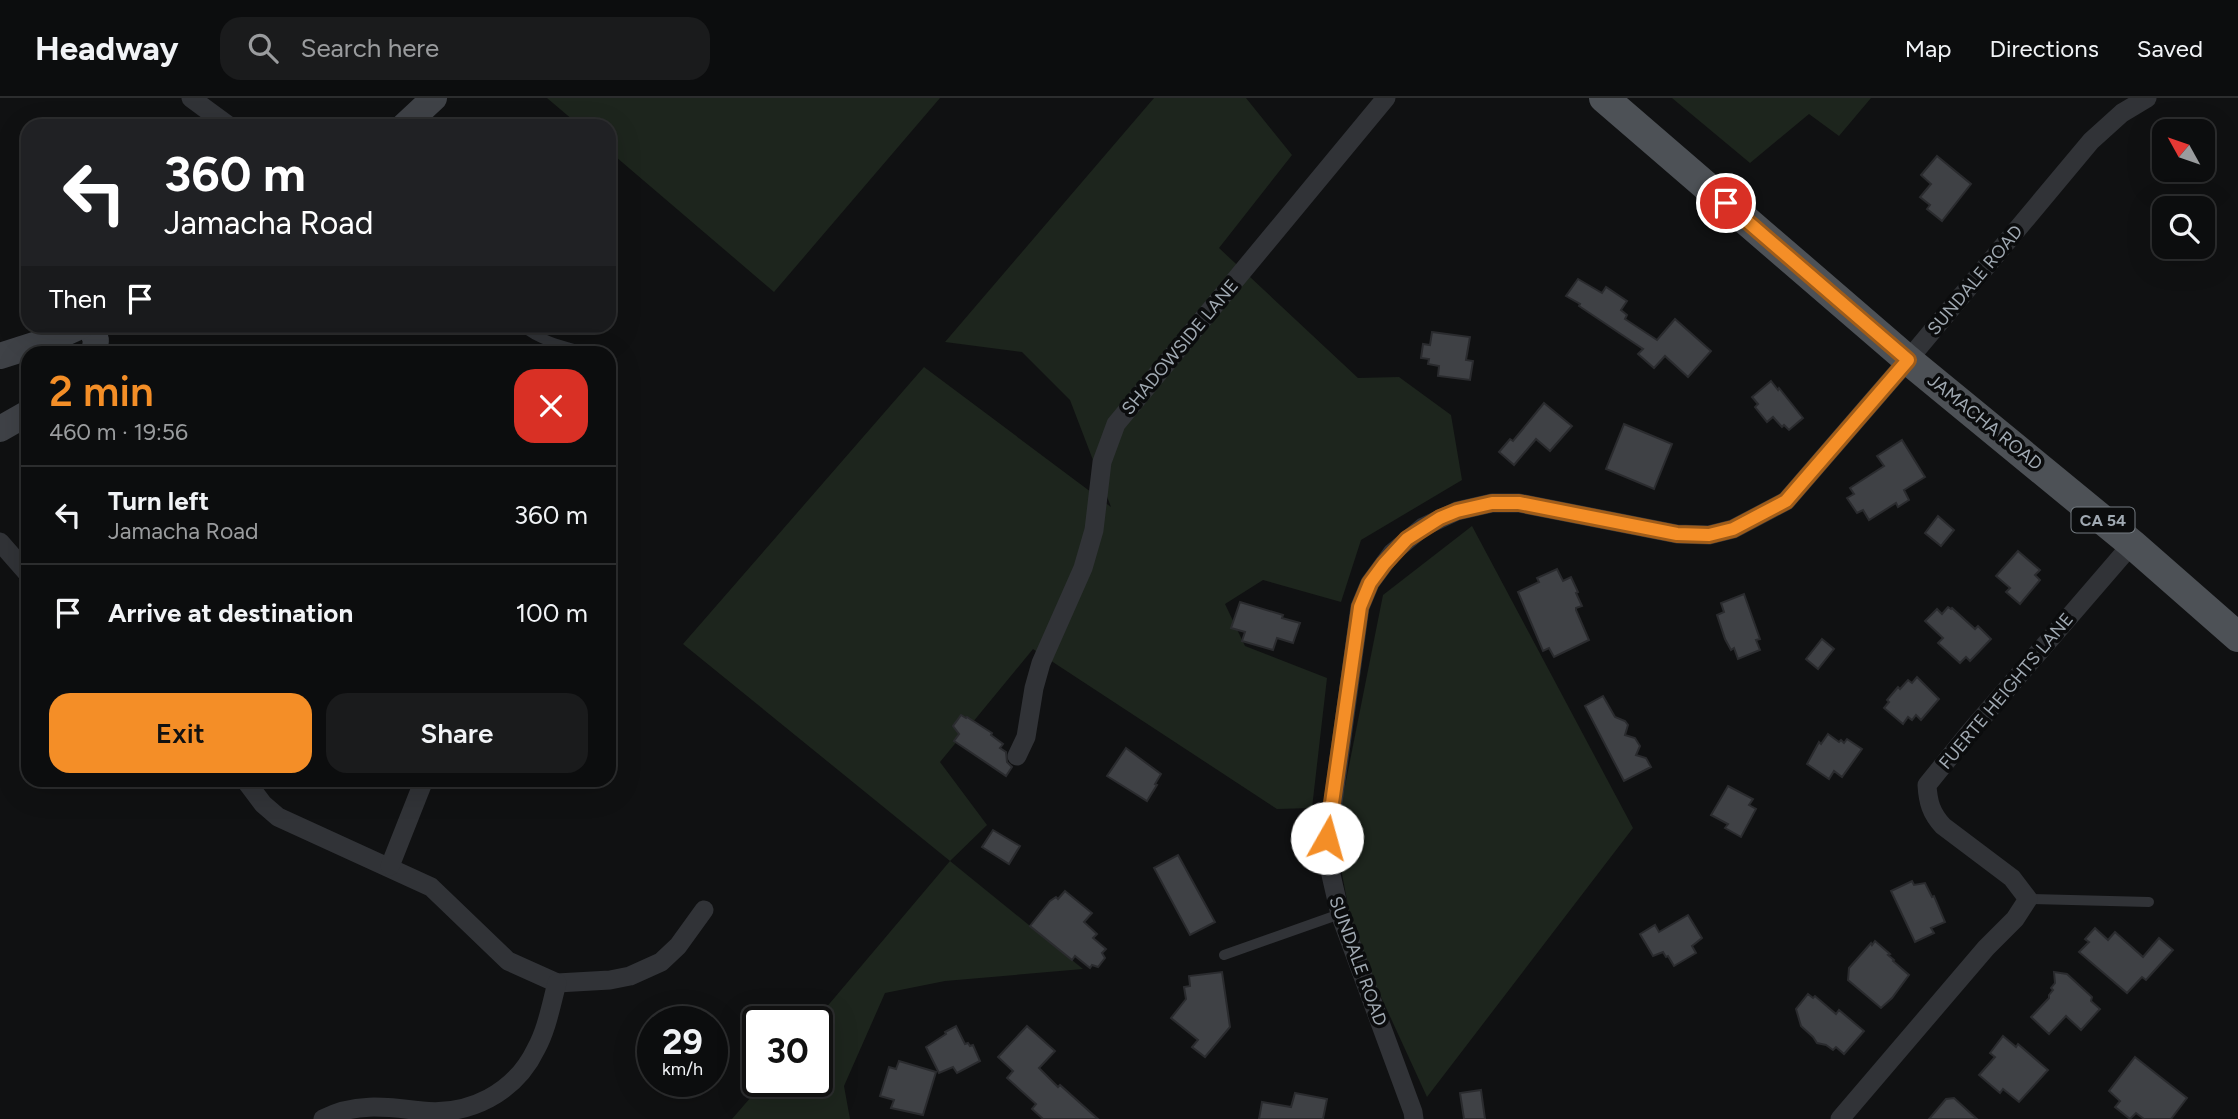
<!DOCTYPE html>
<html lang="en">
<head>
<meta charset="utf-8">
<style>
  body { margin:0; font-family:Figtree,sans-serif; background:#1a1b1c; color:#f1f3f6; height:100vh; display:flex; flex-direction:column; font-size:26px; white-space:nowrap }
  * { box-sizing:border-box; margin:0 }
  p { font-size:23px; color:#9a9c9e }
  .icon { flex:none; width:38px; height:38px; fill:none; stroke:currentColor; stroke-width:2; stroke-linecap:round; stroke-linejoin:round }
  .map { position:relative; flex:1; overflow:hidden }
  .details { position:absolute; left:21px; top:248px; width:595px; height:441px; display:flex; flex-direction:column; background:#0c0d0e; border-radius:21px; box-shadow:0 7px 28px #0002,0 0 0 2px #2c2d2e }
  .details>* { flex:none }
  .banner { position:absolute; left:21px; top:21px; width:595px; height:214px; border-radius:21px; box-shadow:0 7px 28px #0002,0 0 0 2px #2c2d2e; background:#202124; color:#fff; overflow:hidden }
  .needle { width:46px; rotate:310deg }
  .fabs { position:absolute; left:2152px; top:21px; display:grid; gap:14px }
  .fabs a { display:grid; place-items:center; width:63px; height:63px; border-radius:14px; background:#0c0d0e; box-shadow:0 7px 28px #0002,0 0 0 2px #2c2d2e; font-size:35px }
  .speed { position:absolute; left:637px; top:908px; display:flex; gap:14px; font-size:35px; font-weight:700; text-align:center }
  .speed>* { display:grid; place-content:center; width:91px; height:91px; border-radius:50%; background:#0c0d0e; box-shadow:0 7px 28px #0002,0 0 0 2px #2c2d2e; line-height:1 }
  .speed small { font-size:18px; font-weight:400 }
  .speed .limit { border:4px solid #111; border-radius:10px; background:#fff; color:#111 }
  .pin { position:absolute; display:grid; place-items:center; width:60px; height:60px; color:#fff; margin:-30px; border:4px solid #fff; border-radius:50%; box-shadow:0 2px 7px #0007 }
  .me { position:absolute; width:77px; margin:-38px; rotate:7deg; stroke-linejoin:round; filter:drop-shadow(0 0 5px #0008) }
  .turn { display:flex; align-items:center; gap:24px; height:147px; padding:0 28px; font-size:32px }
  .turn .icon { width:91px; height:91px; stroke-width:2.5 }
  .turn b { display:block; font-size:49px; line-height:60px }
  .then { display:flex; align-items:center; height:66px; padding:0 28px; background:#0003; gap:14px; font-size:26px }
  .round { display:grid; place-items:center; flex:none; width:74px; height:74px; border-radius:21px; background:#1a1b1c }
  .headline { display:flex; align-items:center; justify-content:space-between; height:119px; padding:0 28px }
  h1 { font-size:42px; font-weight:600; line-height:52px; color:#f48e27 }
  .action { display:flex; gap:14px; margin-top:auto; padding:14px 28px }
  .action a { flex:1; height:80px; border-radius:21px; background:#f48e27; color:#111; font-size:28px; font-weight:600; line-height:80px; text-align:center }
  .action a+a { background:#1a1b1c; color:#f1f3f6 }
  ul { padding:0; list-style:none }
  li { display:flex; align-items:center; gap:21px; height:98px; padding:0 28px; border-top:2px solid #2c2d2e }
  li div { flex:1 }
  li b { display:block; font-size:26px }
  li em { font-style:normal }
  header { display:flex; align-items:center; gap:42px; box-sizing:border-box; height:98px; padding:0 35px; background:#0c0d0e; border-bottom:2px solid #2c2d2e }
  header strong { font-size:33px }
  nav { display:flex; gap:38px; margin-inline-start:auto; font-size:24px }
  .search { width:490px; height:63px; background:#1a1b1c; display:flex; align-items:center; gap:18px; box-sizing:border-box; padding:0 24px; border-radius:21px; color:#9a9c9e; font-size:26px }
  .map>svg:first-child { display:block }
  .green { fill:#1d251d }
  .building { fill:#3f4145; stroke:#2a2b2e; stroke-width:2 }
  .lines { fill:none; stroke-linecap:round; stroke-linejoin:round }
  .lane { stroke:#313337; stroke-width:10 }
  .street { stroke:#313337; stroke-width:19 }
  .secondary { stroke:#3f4247; stroke-width:26 }
  .primary { stroke:#4d5156; stroke-width:30 }
  .route-casing { stroke:#9f5c19; stroke-width:18 }
  .route { stroke:#f48e27; stroke-width:12 }
  .labels { text-anchor:middle; dominant-baseline:central; stroke-width:7; stroke-linejoin:round; paint-order:stroke }
  .shield { fill:#0b0c0d; stroke:#747b81; stroke-width:2 }
  .shield-label { font-size:16px; font-weight:bold; fill:#a1aab3 }
  .street-label { font-size:18px; fill:#a1aab3; stroke:#0b0c0d }
</style>
</head>
<body>
<header>
<strong>Headway</strong>
<div class="search"><svg class="icon" aria-label="search" viewBox="0 0 24 24"><circle cx="10" cy="10" r="6"/><path d="M15 15l6 6"/></svg>Search here</div>
<nav><a>Map</a><a>Directions</a><a>Saved</a></nav>
</header>
<div class="map">
<svg width="2238" height="1021" viewBox="0 0 2238 1021">
  <rect width="100%" height="100%" fill="#101112"/>
  <!-- green -->
  <g class="green">
    <polygon points="547,0 940,0 774,194 609,53 609,28 580,28"/>
    <polygon points="1154,0 1246,0 1292,57 1219,150 1358,280 1399,279 1451,317 1462,382 1361,442 1341,504 1263,482 1225,506 1245,548 1327,580 1312,710 1277,711 1033,551 940,664 987,727 950,763 1083,871 945,883 885,895 844,988 850,1021 732,1021 764,984 817,984 817,924 814,924 950,763 683,546 924,269 1111,409 1070,302 1022,254 945,244"/>
    <polygon points="1672,0 1871,0 1839,38 1809,16 1750,65"/>
    <polygon points="1472,428 1633,730 1427,999 1354,840 1335,738 1383,497"/>
  </g>
  <!-- building -->
  <g class="building">
    <polygon points="1937,58 1971,86 1942,123 1927,111 1930,107 1920,99 1931,86 1921,77"/>
    <polygon points="1578,181 1602,195 1606,189 1627,203 1621,212 1627,217 1625,221 1657,242 1675,221 1711,253 1688,279 1665,258 1654,270 1638,256 1643,251 1579,208 1580,206 1566,198"/>
    <polygon points="1432,234 1470,239 1466,262 1473,263 1470,282 1438,278 1439,268 1428,266 1429,261 1421,260 1423,246 1430,247"/>
    <polygon points="1771,283 1778,292 1779,290 1803,320 1789,332 1784,327 1782,329 1773,319 1767,324 1755,309 1758,306 1752,299"/>
    <polygon points="1544,305 1572,328 1550,353 1536,341 1514,367 1499,354 1510,341 1513,343"/>
    <polygon points="1624,326 1672,346 1654,391 1606,371"/>
    <polygon points="1902,342 1925,379 1904,392 1909,402 1898,409 1896,405 1869,422 1863,412 1857,415 1847,400 1854,396 1850,390 1884,368 1877,358"/>
    <polygon points="1938,418 1954,432 1941,448 1925,435"/>
    <polygon points="2018,453 2040,472 2035,477 2040,482 2020,506 2006,494 2010,490 1996,478"/>
    <polygon points="1557,471 1563,483 1571,479 1578,494 1576,495 1582,508 1576,510 1576,512 1589,542 1554,559 1549,550 1543,553 1518,494 1539,484 1537,480"/>
    <polygon points="1744,496 1760,541 1756,542 1760,552 1738,561 1734,550 1731,552 1725,541 1717,517 1724,514 1721,505"/>
    <polygon points="1240,504 1283,517 1282,520 1300,525 1293,545 1277,540 1273,552 1242,543 1245,534 1231,530"/>
    <polygon points="1948,509 1951,511 1952,510 1975,531 1978,528 1991,541 1970,563 1966,559 1960,565 1938,545 1943,540 1925,523 1937,511 1942,516"/>
    <polygon points="1822,541 1834,551 1818,571 1806,561"/>
    <polygon points="1917,579 1939,601 1921,622 1916,617 1912,622 1908,619 1903,626 1884,610 1889,604 1887,602 1898,589 1900,591 1908,582 1912,585"/>
    <polygon points="1603,598 1615,619 1625,623 1628,627 1625,637 1635,640 1640,648 1636,657 1646,660 1651,669 1624,683 1585,608"/>
    <polygon points="961,617 966,620 967,619 992,635 991,637 1003,646 1000,650 1006,654 1007,664 1012,669 1006,678 954,643 959,636 953,628"/>
    <polygon points="1828,636 1839,644 1841,642 1844,645 1847,641 1862,651 1842,679 1834,673 1829,681 1807,666 1819,644 1821,646"/>
    <polygon points="1126,650 1161,676 1155,686 1157,687 1147,703 1107,678"/>
    <polygon points="1728,688 1753,701 1749,707 1756,711 1741,739 1725,730 1728,726 1711,717"/>
    <polygon points="993,732 1020,748 1009,766 982,749"/>
    <polygon points="1178,757 1215,824 1190,837 1154,770"/>
    <polygon points="1912,783 1914,787 1925,785 1932,799 1934,798 1945,824 1931,830 1934,835 1915,844 1891,793"/>
    <polygon points="1065,793 1092,815 1084,824 1097,836 1093,840 1106,851 1102,855 1105,860 1098,869 1092,867 1090,870 1075,858 1072,862 1030,828 1050,803 1056,799 1058,801"/>
    <polygon points="1688,817 1702,840 1692,848 1696,855 1674,868 1668,858 1666,859 1663,854 1653,858 1640,836 1655,827 1659,834"/>
    <polygon points="2095,830 2108,842 2115,834 2143,859 2159,840 2173,852 2146,882 2142,879 2127,895 2079,854 2089,844 2085,841"/>
    <polygon points="1875,843 1890,856 1888,857 1894,862 1893,863 1909,877 1892,900 1881,910 1848,882 1849,870 1871,845 1872,847"/>
    <polygon points="1222,874 1230,929 1205,959 1192,949 1198,942 1171,920 1186,901 1184,889 1190,888 1189,878"/>
    <polygon points="2054,874 2067,876 2092,899 2091,903 2100,911 2081,932 2066,918 2049,936 2031,919 2049,900 2049,897 2053,892 2051,890 2055,885"/>
    <polygon points="1808,896 1813,900 1815,898 1836,916 1839,912 1864,933 1844,956 1836,949 1833,952 1826,947 1817,945 1813,939 1801,928 1796,911"/>
    <polygon points="956,928 965,946 968,945 970,948 973,947 980,963 957,975 953,969 939,975 926,949 946,936 945,934"/>
    <polygon points="1027,928 1055,953 1039,970 1058,989 1060,987 1098,1021 1043,1021 1032,1011 1036,1006 1007,980 1013,973 998,959"/>
    <polygon points="2003,938 2016,949 2018,946 2048,972 2019,1004 2003,991 2000,995 1979,977 1995,959 1990,955"/>
    <polygon points="2135,959 2187,1000 2171,1021 2144,1021 2136,1015 2130,1021 2115,1009 2120,1003 2109,993"/>
    <polygon points="899,963 936,974 923,1017 891,1010 894,1002 880,998 889,969 896,971"/>
    <polygon points="1481,992 1485,1021 1464,1021 1460,995"/>
    <polygon points="1295,995 1327,1001 1323,1021 1259,1021 1262,1004 1291,1009"/>
    <polygon points="1954,1000 1977,1021 1929,1021 1946,1001"/>
  </g>
  <g class="lines">
    <!-- lane -->
    <g class="lane">
      <path d="M 522,228 C 540,243 563,248 585,254"/>
      <polyline points="2028,801 2149,804"/>
      <polyline points="1224,857 1340,816"/>
    </g>
    <!-- street -->
    <g class="street">
      <polyline points="191,0 229,28"/>
      <polyline points="0,444 28,476"/>
      <polyline points="1017,658 1026,639 1034,590 1041,565 1083,470 1094,432 1102,364 1116,326 1386,0"/>
      <polyline points="245,682 263,706 278,719 431,789 508,863 557,885 610,882 630,878 661,864 678,848 704,812"/>
      <polyline points="390,768 424,682"/>
      <path d="M 323,1021 C 355,1004 388,1009 422,1013 C 469,1018 515,995 536,951 C 547,931 551,907 557,885"/>
      <polyline points="1414,1021 1413,1014 1340,816 1326,755 1360,509 1370,485 1392,455 1423,429 1457,413 1492,405 1519,405 1677,436 1709,437 1733,431 1786,403 1908,262 2091,43 2122,15 2147,0"/>
      <path d="M 1840,1021 L 1986,850 L 2015,821 L 2028,801 L 2012,780 L 1943,728 C 1931,715 1928,704 1927,687 L 1969,635 L 2132,446"/>
    </g>
    <!-- secondary -->
    <g class="secondary">
      <polyline points="404,28 434,0"/>
      <polyline points="90,228 96,242 94,256"/>
      <polyline points="0,258 50,242 81,228"/>
      <polyline points="0,331 28,315"/>
    </g>
    <!-- primary -->
    <polyline class="primary" points="1604,0 1908,262 2132,446 2238,539"/>
  </g>
  <g class="lines">
    <defs>
      <polyline id="route" points="1327,740 1360,509 1370,485 1384,466 1407,441 1440,420 1457,413 1492,405 1519,405 1677,436 1709,437 1733,431 1786,403 1908,262 1726,105"/>
    </defs>
    <!-- route casing -->
    <use href="#route" class="route-casing"/>
    <!-- route -->
    <use href="#route" class="route"/>
  </g>
  <g class="labels">
    <!-- shield labels -->
    <rect class="shield" x="2071.5" y="409.5" width="63" height="25" rx="5"/>
    <g class="shield-label">
      <text x="2103" y="422">CA 54</text>
    </g>
    <!-- street labels -->
    <g class="street-label">
      <text transform="translate(1975 182) rotate(-50)">SUNDALE ROAD</text>
      <text transform="translate(1180 249) rotate(-50)">SHADOWSIDE LANE</text>
      <text transform="translate(1985 324) rotate(39)">JAMACHA ROAD</text>
      <text transform="translate(2006 593) rotate(-50)">FUERTE HEIGHTS LANE</text>
      <text transform="translate(1358 863) rotate(70)">SUNDALE ROAD</text>
    </g>
  </g>
</svg>
<div class="fabs">
<a><svg class="needle" viewBox="-14 -14 28 28"><path d="M0-13l5 13h-10z" fill="#e53935"/><path d="M0 13l5-13h-10z" fill="#9a9c9e"/></svg></a>
<a><svg class="icon" aria-label="search" viewBox="0 0 24 24"><circle cx="10" cy="10" r="6"/><path d="M15 15l6 6"/></svg></a>
</div>
<div class="speed"><div>29<small>km/h</small></div><div class="limit">30</div></div>
<div class="pin" style="left:1726px;top:105px;background:#d93025"><svg class="icon" aria-label="arrive" viewBox="0 0 24 24"><path d="M6 21V4h12l-3 4 3 4H6"/></svg></div>
<svg class="me" style="left:1327px;top:740px" viewBox="-20 -20 40 40"><circle r="19" fill="#fff"/><path d="M0-13L10 11 0 6-10 11z" fill="#f48e27"/></svg>
<div class="banner">
<div class="turn"><svg class="icon" aria-label="left" viewBox="0 0 24 24"><path d="M17 20v-9H6M10 6l-5 5 5 5"/></svg><div><b>360 m</b>Jamacha Road</div></div>
<div class="then">Then<svg class="icon" aria-label="arrive" viewBox="0 0 24 24"><path d="M6 21V4h12l-3 4 3 4H6"/></svg></div>
</div>
<section class="details">
<div class="headline"><div><h1>2 min</h1><p>460 m · 19:56</p></div><a class="round" style="background:#d93025;color:#fff"><svg class="icon" aria-label="close" viewBox="0 0 24 24"><path d="M6 6l12 12M18 6L6 18"/></svg></a></div>
<ul>
<li><svg class="icon" aria-label="left" viewBox="0 0 24 24"><path d="M17 20v-9H6M10 6l-5 5 5 5"/></svg><div><b>Turn left</b><p>Jamacha Road</p></div><em>360 m</em></li>
<li><svg class="icon" aria-label="arrive" viewBox="0 0 24 24"><path d="M6 21V4h12l-3 4 3 4H6"/></svg><div><b>Arrive at destination</b></div><em>100 m</em></li>
</ul>
<div class="action"><a>Exit</a><a>Share</a></div>
</section>
</div>
</body>
</html>
